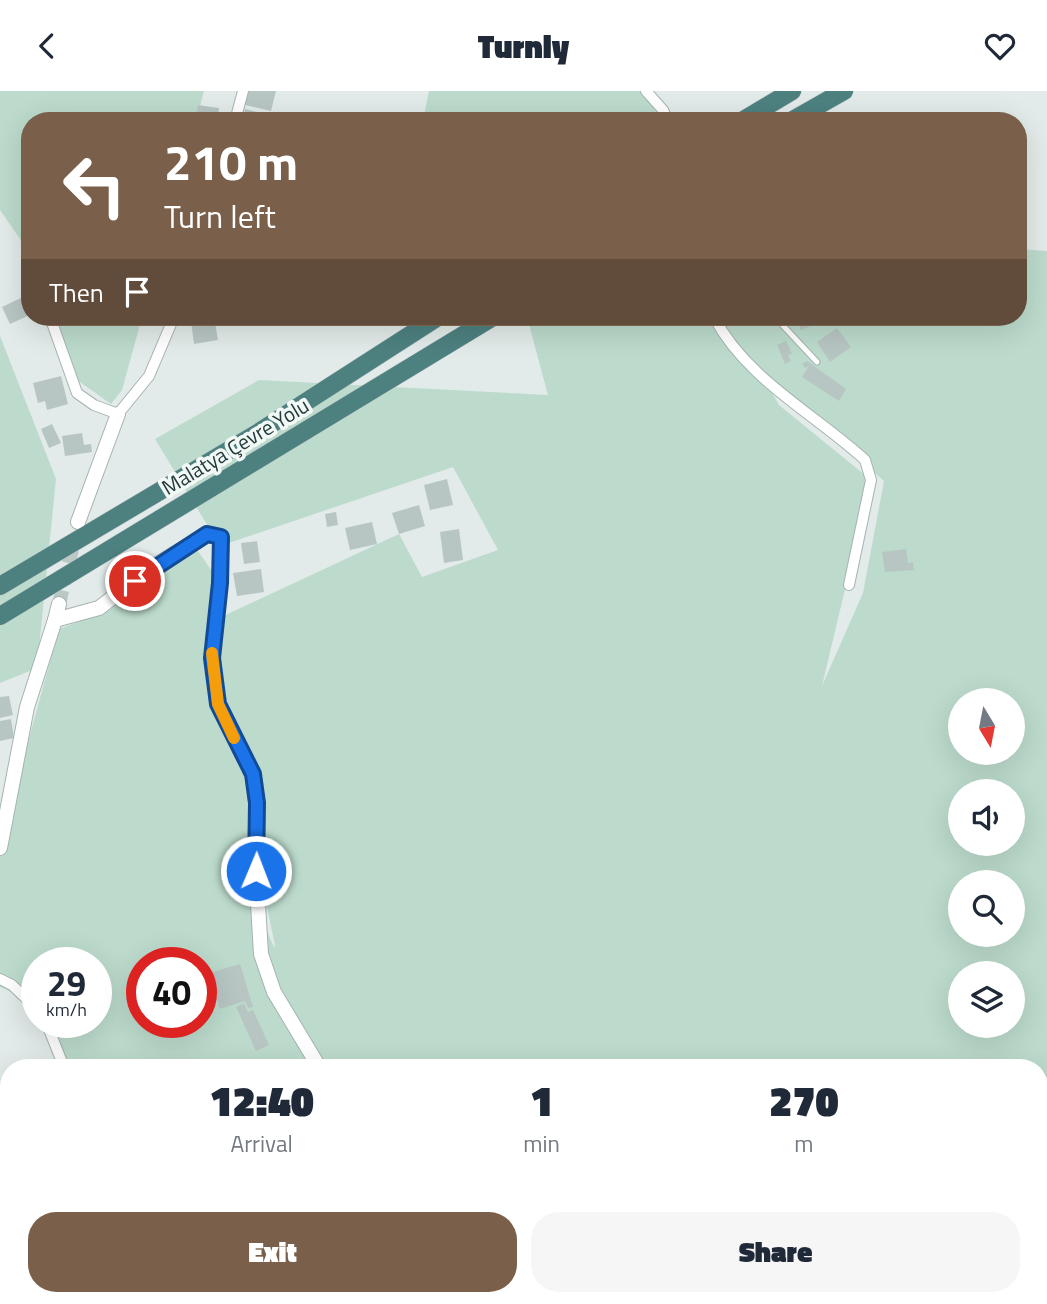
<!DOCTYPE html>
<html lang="en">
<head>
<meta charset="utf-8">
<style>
  body { margin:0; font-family:"Titillium Web",sans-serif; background:#f6f6f7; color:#1f2937; height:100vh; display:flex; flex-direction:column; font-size:26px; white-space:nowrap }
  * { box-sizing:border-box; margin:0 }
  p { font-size:23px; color:#747a83 }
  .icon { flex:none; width:38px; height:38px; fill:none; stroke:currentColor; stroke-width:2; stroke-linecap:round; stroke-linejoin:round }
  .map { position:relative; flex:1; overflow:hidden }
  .drawer { position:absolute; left:0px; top:968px; width:1048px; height:247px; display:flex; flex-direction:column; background:#fff; border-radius:28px 28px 0 0; box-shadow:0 7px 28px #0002 }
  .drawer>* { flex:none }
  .banner { position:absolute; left:21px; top:21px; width:1006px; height:214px; border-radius:28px; box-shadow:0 7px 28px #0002; background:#7a5f4a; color:#fff; overflow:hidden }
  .needle { width:46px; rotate:170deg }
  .controls { position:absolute; left:948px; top:597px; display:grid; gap:14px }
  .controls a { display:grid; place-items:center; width:77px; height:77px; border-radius:50%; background:#fff; box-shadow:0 7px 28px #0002; font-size:35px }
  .speed { position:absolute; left:21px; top:856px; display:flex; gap:14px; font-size:35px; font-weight:700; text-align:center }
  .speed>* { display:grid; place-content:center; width:91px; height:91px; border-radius:50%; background:#fff; box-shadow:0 7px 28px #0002; line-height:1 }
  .speed small { font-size:18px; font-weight:400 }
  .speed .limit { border:10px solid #d22; background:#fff; color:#111 }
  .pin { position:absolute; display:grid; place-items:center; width:60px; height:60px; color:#fff; margin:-30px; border:4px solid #fff; border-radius:50%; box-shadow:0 2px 7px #0007 }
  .me { position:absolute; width:77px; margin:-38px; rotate:1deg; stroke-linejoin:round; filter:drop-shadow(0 0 5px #0008) }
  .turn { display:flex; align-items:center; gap:24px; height:147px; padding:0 28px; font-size:32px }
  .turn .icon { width:91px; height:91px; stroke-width:2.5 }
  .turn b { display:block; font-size:49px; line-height:60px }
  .then { display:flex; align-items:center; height:66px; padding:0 28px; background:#0003; gap:14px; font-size:26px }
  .eta { display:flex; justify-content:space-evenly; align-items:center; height:119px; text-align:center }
  .eta b { font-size:42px; font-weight:800; line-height:49px }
  .button { display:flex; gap:14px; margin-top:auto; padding:14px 28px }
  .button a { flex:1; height:80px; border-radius:28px; background:#7a5f4a; color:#fff; font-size:28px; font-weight:800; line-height:80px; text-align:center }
  .button a+a { background:#f6f6f7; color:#1f2937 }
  header { display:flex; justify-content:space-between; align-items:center; height:91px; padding:0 28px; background:#fff; font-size:32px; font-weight:800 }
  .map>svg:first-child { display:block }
  .green { fill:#bcdbcc; fill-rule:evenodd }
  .building { fill:#b8c6c3 }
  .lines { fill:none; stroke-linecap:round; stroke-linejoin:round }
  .tertiary-tunnel { stroke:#bcc8c6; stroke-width:14; stroke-dasharray:14 7; stroke-linecap:butt }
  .service-casing { stroke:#a5b3b1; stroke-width:7 }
  .minor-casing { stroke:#a5b3b1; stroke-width:12 }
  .tertiary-casing { stroke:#a5b3b1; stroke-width:16 }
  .trunk-casing { stroke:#c1c8c8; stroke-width:19 }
  .service { stroke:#fff; stroke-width:5 }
  .minor { stroke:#fff; stroke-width:10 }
  .tertiary { stroke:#fff; stroke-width:14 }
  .trunk { stroke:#4d8180; stroke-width:18 }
  .route-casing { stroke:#114b97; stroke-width:18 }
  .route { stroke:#1a73e8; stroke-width:12 }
  .slow { stroke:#f59e0b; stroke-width:12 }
  .labels { text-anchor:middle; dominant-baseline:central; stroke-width:7; stroke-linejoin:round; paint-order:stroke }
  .street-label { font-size:21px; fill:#233b3a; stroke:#f2f8f6 }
</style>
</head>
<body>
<header><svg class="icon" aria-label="back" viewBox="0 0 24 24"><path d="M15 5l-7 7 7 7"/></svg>Turnly<svg class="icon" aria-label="heart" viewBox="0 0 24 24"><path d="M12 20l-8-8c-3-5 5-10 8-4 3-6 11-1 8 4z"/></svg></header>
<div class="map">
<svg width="1047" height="1213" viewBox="0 0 1047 1213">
  <rect width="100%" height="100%" fill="#e2ebe9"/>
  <!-- green -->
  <g class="green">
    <polygon points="0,0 204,0 196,30 30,30 30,175 20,148 0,119"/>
    <polygon points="429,0 644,0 661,30 423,30"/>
    <path d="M 1019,158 L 1047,160 L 1047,1213 L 723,1213 L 725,1206 L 1040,1206 L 1040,976 L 68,976 L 41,931 L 96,931 L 96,872 L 37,872 L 37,924 L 28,908 L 0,896 L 0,753 L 59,538 L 110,519 L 164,477 L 198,460 L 220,492 L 217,528 L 399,443 L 422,486 L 498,459 L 453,376 L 220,455 L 155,348 L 259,289 L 548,304 L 527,226 L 1018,226 ZM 759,278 L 884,390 L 863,502 L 822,595 L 871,389 L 779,314 ZM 961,609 L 1013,609 L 1013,662 L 961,662 ZM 961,700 L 1013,700 L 1013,752 L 961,752 ZM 255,757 L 275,855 L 274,856 L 255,814 ZM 961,791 L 1013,791 L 1013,844 L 961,844 ZM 142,872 L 201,872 L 201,931 L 142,931 ZM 961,882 L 1013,882 L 1013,934 L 961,934 Z"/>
    <polygon points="48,226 142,226 122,299 111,313 70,284"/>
    <polygon points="0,245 56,388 37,577 0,592"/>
    <polygon points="158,1206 721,1206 719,1213 163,1213"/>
  </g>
  <!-- building -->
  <g class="building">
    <polygon points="249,0 276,0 271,20 245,14"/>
    <polygon points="198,14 219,17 218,30 196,30"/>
    <polygon points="245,18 273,25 271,30 243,30"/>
    <polygon points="25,205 30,224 10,233 2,216"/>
    <polygon points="214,226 218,249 194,253 191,230"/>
    <polygon points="796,226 818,226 820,231 801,239"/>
    <polygon points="837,237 851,256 830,271 817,251"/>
    <polygon points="786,250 792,263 788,264 791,270 785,273 777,254"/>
    <polygon points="807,270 846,298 839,310 802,286 809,275 805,277 802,273"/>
    <polygon points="61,285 68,313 47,319 45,310 38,312 33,292"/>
    <polygon points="52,333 61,352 49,357 41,338"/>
    <polygon points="82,342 84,354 91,353 92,361 65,365 62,345"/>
    <polygon points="447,388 453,414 430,419 424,394"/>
    <polygon points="419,414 425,435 399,443 392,422"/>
    <polygon points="336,421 338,434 327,436 325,423"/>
    <polygon points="372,431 377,453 350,459 345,437"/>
    <polygon points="459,438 463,469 444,472 440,441"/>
    <polygon points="257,450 260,471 244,473 241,452"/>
    <polygon points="906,458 908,472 913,471 914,479 885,481 882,461"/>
    <polygon points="261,478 264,501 237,505 233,482"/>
    <polygon points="9,605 13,624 0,627 0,606"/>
    <polygon points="11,628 14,647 0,650 0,630"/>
    <polygon points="240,873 253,916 248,917 245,910 220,918 209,882"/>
    <polygon points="244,912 248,921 253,919 269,954 256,960 236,916"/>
  </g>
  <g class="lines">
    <!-- tertiary-tunnel -->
    <polyline class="tertiary-tunnel" points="59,513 75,446"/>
    <defs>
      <polyline id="service" points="775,226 817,271"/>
      <g id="minor">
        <polyline points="646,0 663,19 668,30"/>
        <polyline points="235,30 243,0"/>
        <polyline points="50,226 77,302 94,314 118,323 149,285 174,226"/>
        <path d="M 714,226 C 746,288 815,323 865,369 L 871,389 L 849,494"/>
        <polyline points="0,888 12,894 37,918"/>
        <polyline points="46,931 64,976"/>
        <polyline points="156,1206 161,1213"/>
      </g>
      <g id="tertiary">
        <polyline points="78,431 118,323"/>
        <polyline points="59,513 55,529 99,517 152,476 207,443 221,446 220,492 212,567 218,613 253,683 257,712 256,780 261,863 274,901 319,976"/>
        <polyline points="0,757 27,616 55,529"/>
        <polyline points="397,1213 401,1206"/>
      </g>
      <g id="trunk">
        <polyline points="742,30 792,0"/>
        <polyline points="791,30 844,0"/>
        <polyline points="0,495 256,343 438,226"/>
        <polyline points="0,525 493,226"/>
      </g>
    </defs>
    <!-- service casing -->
    <use href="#service" class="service-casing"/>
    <!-- minor casing -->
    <use href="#minor" class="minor-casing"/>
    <!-- tertiary casing -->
    <use href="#tertiary" class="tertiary-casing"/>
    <!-- trunk casing -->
    <use href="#trunk" class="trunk-casing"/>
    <!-- service -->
    <use href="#service" class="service"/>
    <!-- minor -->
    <use href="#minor" class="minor"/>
    <!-- tertiary -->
    <use href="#tertiary" class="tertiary"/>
    <!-- trunk -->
    <use href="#trunk" class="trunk"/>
  </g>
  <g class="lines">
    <defs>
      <polyline id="route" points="135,490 207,443 221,446 220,492 212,567 218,613 253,683 257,712 256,780"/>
    </defs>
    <!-- route casing -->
    <use href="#route" class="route-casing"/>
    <!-- route -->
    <use href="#route" class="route"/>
    <!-- slow -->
    <polyline class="slow" points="212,562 218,613 234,647"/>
  </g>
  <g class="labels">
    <!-- street labels -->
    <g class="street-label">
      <text transform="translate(235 355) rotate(-31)">Malatya Çevre Yolu</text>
    </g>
  </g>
</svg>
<div class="controls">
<a><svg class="needle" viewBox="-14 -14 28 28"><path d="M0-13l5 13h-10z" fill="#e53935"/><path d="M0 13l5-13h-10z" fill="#747a83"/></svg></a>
<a><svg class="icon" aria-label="sound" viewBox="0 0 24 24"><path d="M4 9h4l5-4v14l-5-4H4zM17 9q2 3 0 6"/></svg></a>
<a><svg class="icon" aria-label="search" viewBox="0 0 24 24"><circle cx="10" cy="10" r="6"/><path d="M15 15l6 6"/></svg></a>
<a><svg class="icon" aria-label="layers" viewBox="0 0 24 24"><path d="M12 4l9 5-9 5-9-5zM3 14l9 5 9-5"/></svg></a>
</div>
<div class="speed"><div>29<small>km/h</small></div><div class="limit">40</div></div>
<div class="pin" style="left:135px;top:490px;background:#d93025"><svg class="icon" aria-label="arrive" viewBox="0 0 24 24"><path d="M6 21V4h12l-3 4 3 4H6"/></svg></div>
<svg class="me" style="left:256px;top:780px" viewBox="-20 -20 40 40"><circle r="17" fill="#1a73e8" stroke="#fff" stroke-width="3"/><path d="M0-11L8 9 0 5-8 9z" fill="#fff"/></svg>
<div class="banner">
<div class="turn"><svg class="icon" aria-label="left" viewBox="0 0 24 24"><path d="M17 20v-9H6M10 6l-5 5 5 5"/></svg><div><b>210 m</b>Turn left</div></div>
<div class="then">Then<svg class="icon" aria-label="arrive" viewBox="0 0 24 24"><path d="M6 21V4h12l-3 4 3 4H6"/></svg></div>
</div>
<section class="drawer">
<div class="eta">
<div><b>12:40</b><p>Arrival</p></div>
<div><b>1</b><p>min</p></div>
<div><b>270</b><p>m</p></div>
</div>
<div class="button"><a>Exit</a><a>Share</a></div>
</section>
</div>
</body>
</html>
